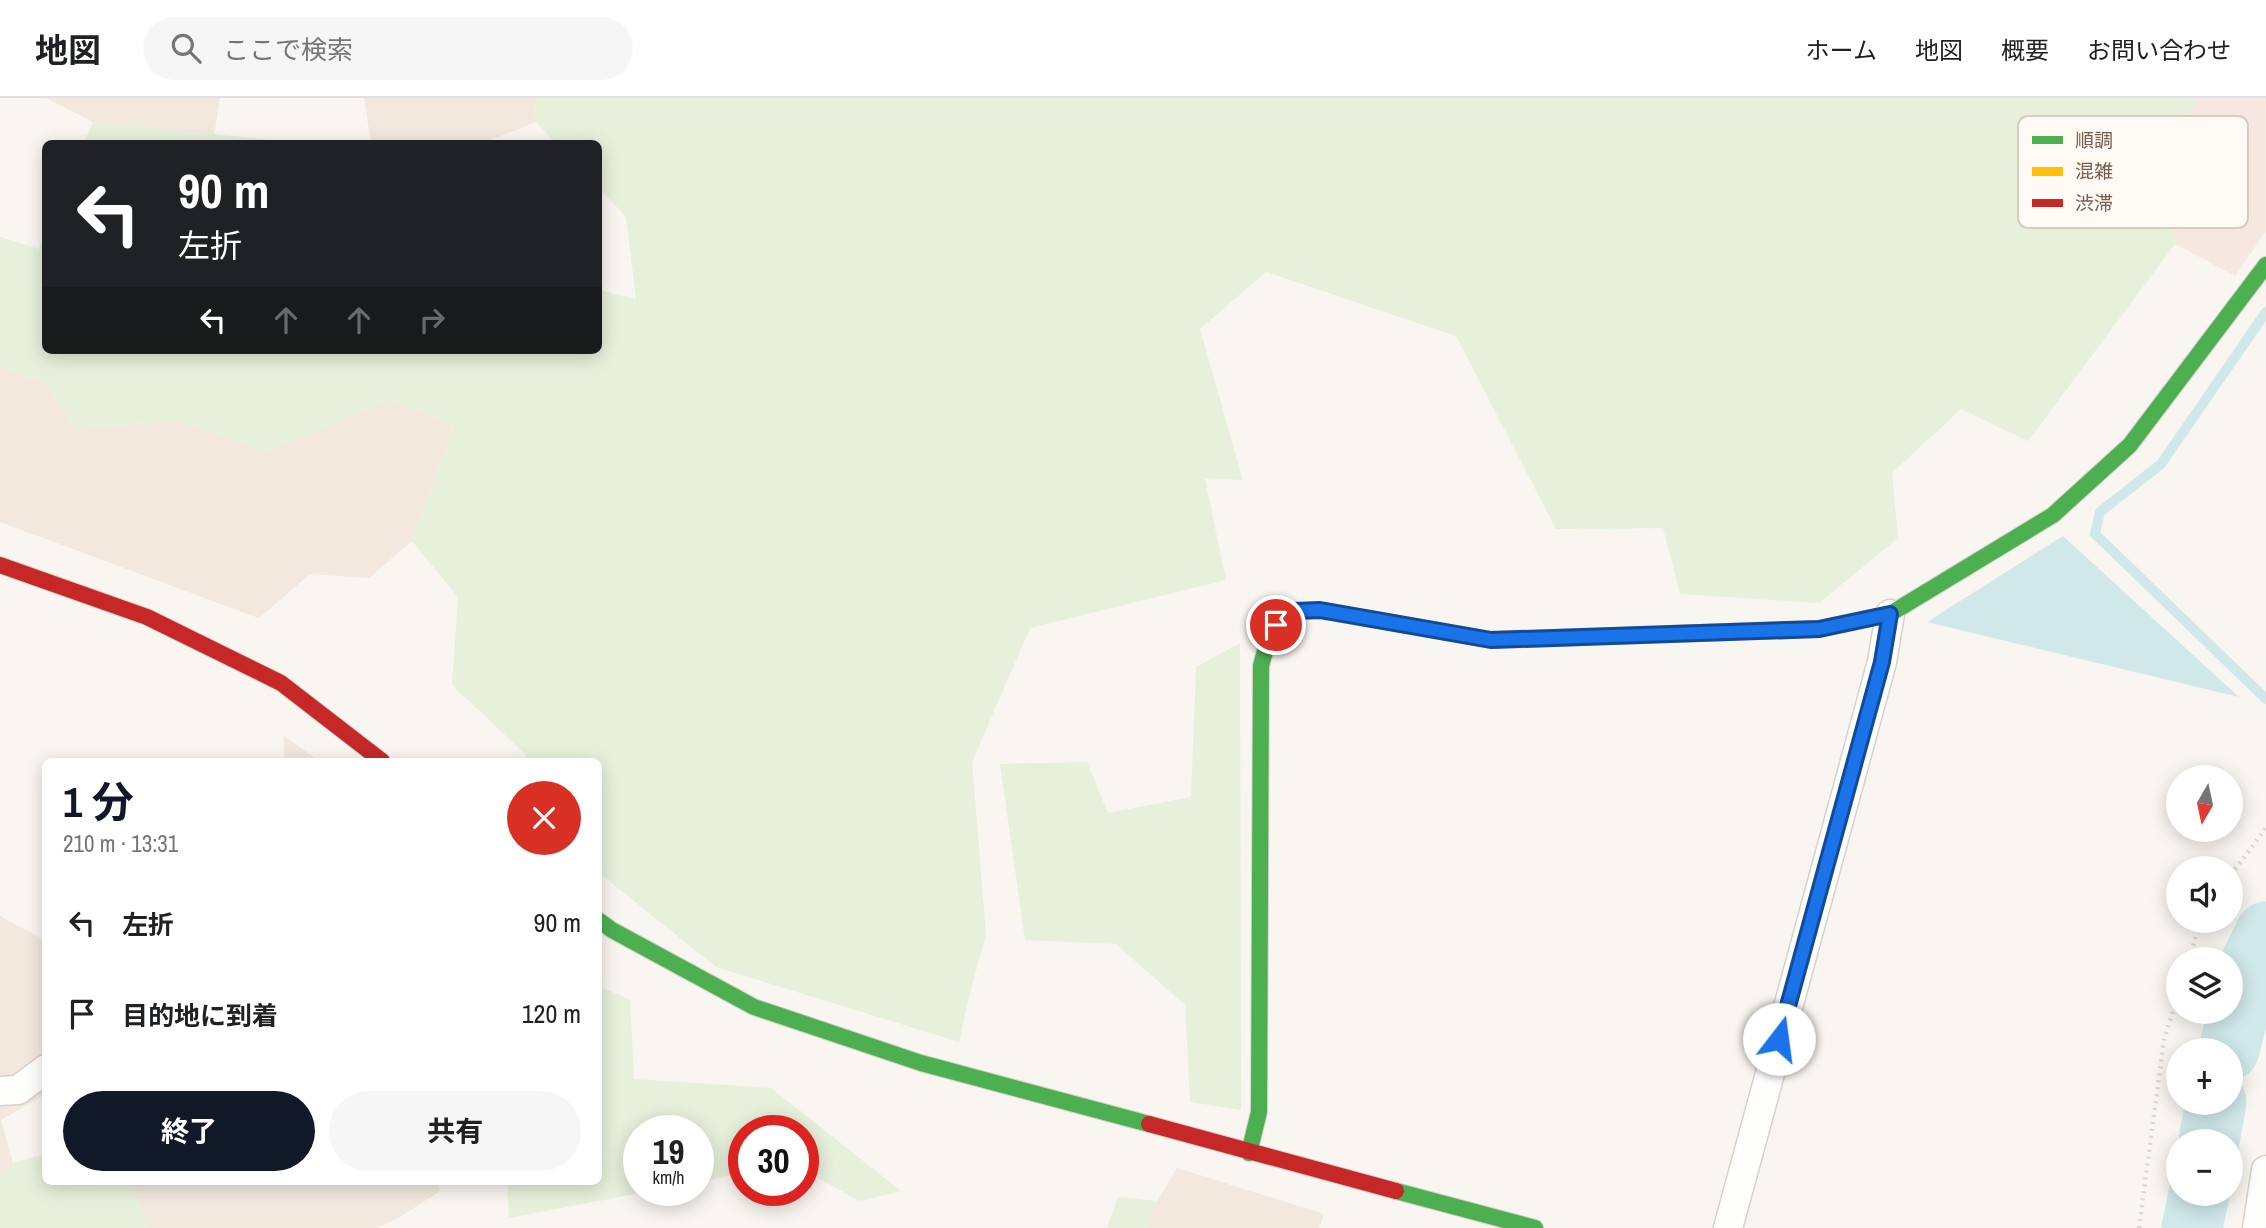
<!DOCTYPE html>
<html lang="ja">
<head>
<meta charset="utf-8">
<style>
  body { margin:0; font-family:"Archivo Narrow","Noto Sans JP",sans-serif; background:#f6f6f6; color:#202124; height:100vh; display:flex; flex-direction:column; font-size:26px; white-space:nowrap }
  * { box-sizing:border-box; margin:0 }
  p { font-size:23px; color:#757577 }
  .icon { flex:none; width:38px; height:38px; fill:none; stroke:currentColor; stroke-width:2; stroke-linecap:round; stroke-linejoin:round }
  .map { position:relative; flex:1; overflow:hidden }
  .drawer { position:absolute; left:42px; top:660px; width:560px; height:427px; display:flex; flex-direction:column; background:#fff; border-radius:10px; box-shadow:0 4px 18px #0003 }
  .drawer>* { flex:none }
  .guide { position:absolute; left:42px; top:42px; width:560px; height:214px; border-radius:10px; box-shadow:0 4px 18px #0003; background:#202124; color:#fff; overflow:hidden }
  .needle { width:46px; rotate:189deg }
  .fabs { position:absolute; left:2166px; top:667px; display:grid; gap:14px }
  .fabs a { display:grid; place-items:center; width:77px; height:77px; border-radius:50%; background:#fff; box-shadow:0 4px 18px #0003; font-size:35px }
  .speed { position:absolute; left:623px; top:1017px; display:flex; gap:14px; font-size:35px; font-weight:700; text-align:center }
  .speed>* { display:grid; place-content:center; width:91px; height:91px; border-radius:50%; background:#fff; box-shadow:0 4px 18px #0003; line-height:1 }
  .speed small { font-size:18px; font-weight:400 }
  .speed .limit { border:10px solid #d22; background:#fff; color:#111 }
  .pin { position:absolute; display:grid; place-items:center; width:60px; height:60px; color:#fff; margin:-30px; border:4px solid #fff; border-radius:50%; box-shadow:0 2px 7px #0007 }
  .me { position:absolute; width:77px; margin:-38px; rotate:15deg; stroke-linejoin:round; filter:drop-shadow(0 0 5px #0008) }
  .turn { display:flex; align-items:center; gap:24px; height:147px; padding:0 21px; font-size:32px }
  .turn .icon { width:91px; height:91px; stroke-width:2.5 }
  .turn b { display:block; font-size:49px; line-height:60px }
  .lanes { display:flex; align-items:center; height:66px; padding:0 21px; background:#0003; justify-content:center; gap:35px; direction:ltr }
  .lanes .off { opacity:.35 }
  .round { display:grid; place-items:center; flex:none; width:74px; height:74px; border-radius:37px; background:#f6f6f6 }
  .headline { display:flex; align-items:center; justify-content:space-between; height:119px; padding:0 21px }
  h1 { font-size:42px; font-weight:700; line-height:52px; color:#111827 }
  .cta { display:flex; gap:14px; margin-top:auto; padding:14px 21px }
  .cta a { flex:1; height:80px; border-radius:42px; background:#111827; color:#fff; font-size:28px; font-weight:700; line-height:80px; text-align:center }
  .cta a+a { background:#f6f6f6; color:#202124 }
  ul { padding:0; list-style:none }
  li { display:flex; align-items:center; gap:21px; height:91px; padding:0 21px }
  li div { flex:1 }
  li b { display:block; font-size:26px }
  li em { font-style:normal }
  header { display:flex; align-items:center; gap:42px; box-sizing:border-box; height:98px; padding:0 35px; background:#fff; border-bottom:2px solid #e0e0e0 }
  header strong { font-size:33px }
  nav { display:flex; gap:38px; margin-inline-start:auto; font-size:24px }
  .search { width:490px; height:63px; background:#f6f6f6; display:flex; align-items:center; gap:18px; box-sizing:border-box; padding:0 24px; border-radius:38px; color:#757577; font-size:26px }
  .map>svg:first-child { display:block }
  .residential { fill:#f2e8de }
  .commercial { fill:#f6e8e1 }
  .green { fill:#e7f0db }
  .water { fill:#d0e8ea }
  .lines { fill:none; stroke-linecap:round; stroke-linejoin:round }
  .stream { stroke:#d0e8ea; stroke-width:10 }
  .river { stroke:#d0e8ea; stroke-width:61 }
  .street-casing { stroke:#d7d1cb; stroke-width:31 }
  .fast-casing { stroke:#d9d2cb; stroke-width:18 }
  .slow-casing { stroke:#d9d2cb; stroke-width:18 }
  .jam-casing { stroke:#d9d2cb; stroke-width:18 }
  .path { stroke:#dcd5d0; stroke-width:4.5; stroke-dasharray:2 5; stroke-linecap:butt }
  .street { stroke:#fefefd; stroke-width:28 }
  .fast { stroke:#4caf50; stroke-width:16 }
  .slow { stroke:#ffc107; stroke-width:16 }
  .jam { stroke:#c62828; stroke-width:16 }
  .route-casing { stroke:#114b97; stroke-width:18 }
  .route { stroke:#1a73e8; stroke-width:12 }
  .key { fill:#fffaf3; stroke:#d7cbc1; stroke-width:2 }
  .key-label { font-size:19px; fill:#7a5c4d }
</style>
</head>
<body>
<header>
<strong>地図</strong>
<div class="search"><svg class="icon" aria-label="search" viewBox="0 0 24 24"><circle cx="10" cy="10" r="6"/><path d="M15 15l6 6"/></svg>ここで検索</div>
<nav><a>ホーム</a><a>地図</a><a>概要</a><a>お問い合わせ</a></nav>
</header>
<div class="map">
<svg width="2266" height="1130" viewBox="0 0 2266 1130">
  <rect width="100%" height="100%" fill="#f9f5f0"/>
  <!-- residential -->
  <g class="residential">
    <polygon points="46,0 220,0 214,37 93,24"/>
    <polygon points="364,0 535,0 536,24 482,45 371,45"/>
    <polygon points="0,269 47,286 76,332 177,322 266,354 390,301 454,327 412,443 369,480 310,476 259,520 0,424"/>
    <polygon points="284,638 319,663 284,663"/>
    <polygon points="0,818 46,843 45,993 41,999 1,1022 13,1065 0,1076"/>
    <polygon points="1177,1070 1324,1116 1319,1130 1145,1130 1157,1103"/>
    <polygon points="134,1083 438,1083 440,1093 397,1121 376,1130 146,1130"/>
  </g>
  <!-- commercial -->
  <polygon class="commercial" points="2198,0 2266,0 2266,133 2235,178 2175,146 2166,67"/>
  <!-- green -->
  <g class="green">
    <polygon points="535,0 2198,0 2166,67 2175,146 2028,343 1961,311 1892,375 1898,440 1819,505 1680,496 1663,430 1556,431 1456,238 1266,174 1200,231 1243,382 1205,381 1226,482 1030,530 972,664 986,836 969,899 959,944 716,869 599,775 598,663 528,663 525,656 452,587 458,499 412,443 454,327 390,301 266,355 177,322 76,332 47,286 0,269 0,139 39,151 45,136 46,252 598,252 599,192 636,201 626,119 599,90 598,46 556,45 536,24"/>
    <polygon points="93,24 300,45 84,45"/>
    <polygon points="1240,545 1241,1012 1190,1004 1185,907 1116,846 1025,842 1000,666 1087,664 1108,715 1191,699 1196,569"/>
    <polygon points="599,888 630,902 634,981 771,990 901,1093 860,1103 803,1072 803,1032 744,1032 744,1075 698,1084 698,1032 639,1032 639,1092 656,1092 509,1120 507,1083 598,1083"/>
    <polygon points="45,1056 46,1083 134,1083 146,1130 0,1130 0,1076 13,1065"/>
    <polygon points="1118,1099 1157,1103 1145,1130 1107,1130"/>
  </g>
  <!-- water -->
  <polygon class="water" points="2063,438 2239,599 1927,524"/>
  <g class="lines">
    <!-- stream -->
    <polyline class="stream" points="2266,214 2161,366 2100,414 2095,436 2266,601"/>
    <!-- river -->
    <g class="river">
      <polyline points="2229,952 2252,862 2266,834"/>
      <polyline points="2209,1043 2216,1004"/>
      <polyline points="2192,1130 2199,1096"/>
    </g>
    <defs>
      <g id="street">
        <polyline points="0,993 18,992 46,971"/>
        <polyline points="1728,1130 1882,564 1890,516"/>
        <polyline points="2257,1130 2266,1072"/>
      </g>
      <g id="fast">
        <polyline points="1556,540 1819,531 1890,516 2053,417 2130,347 2266,167"/>
        <polyline points="598,822 612,832 754,909 921,965 1149,1026"/>
        <path d="M 1249,1055 L 1259,1014 L 1261,568 C 1271,527 1284,506 1330,514"/>
        <polyline points="1396,1093 1535,1130"/>
      </g>
      <polyline id="slow" points="1330,514 1491,542 1556,540"/>
      <g id="jam">
        <polyline points="0,467 147,519 281,585 382,663"/>
        <polyline points="1149,1026 1396,1093"/>
      </g>
    </defs>
    <!-- street casing -->
    <use href="#street" class="street-casing"/>
    <!-- fast casing -->
    <use href="#fast" class="fast-casing"/>
    <!-- slow casing -->
    <use href="#slow" class="slow-casing"/>
    <!-- jam casing -->
    <use href="#jam" class="jam-casing"/>
    <!-- path -->
    <g class="path">
      <polyline points="2231,777 2266,730"/>
      <polyline points="2189,861 2201,822"/>
      <polyline points="2139,1130 2164,942 2179,894"/>
    </g>
    <!-- street -->
    <use href="#street" class="street"/>
    <!-- fast -->
    <use href="#fast" class="fast"/>
    <!-- slow -->
    <use href="#slow" class="slow"/>
    <!-- jam -->
    <use href="#jam" class="jam"/>
  </g>
  <g class="lines">
    <defs>
      <polyline id="route" points="1276,527 1295,513 1320,512 1491,542 1819,531 1890,516 1882,564 1779,941"/>
    </defs>
    <!-- route casing -->
    <use href="#route" class="route-casing"/>
    <!-- route -->
    <use href="#route" class="route"/>
  </g>
  <!-- legend -->
  <rect x="2018" y="18" width="230" height="112" rx="10" class="key"/>
  <rect x="2032" y="38" width="31" height="8" fill="#4caf50"/>
  <rect x="2032" y="69" width="31" height="9" fill="#ffc107"/>
  <rect x="2032" y="101" width="31" height="8" fill="#c62828"/>
  <g class="key-label">
    <text x="2075" y="49">順調</text>
    <text x="2075" y="80">混雑</text>
    <text x="2075" y="112">渋滞</text>
  </g>
</svg>
<div class="fabs">
<a><svg class="needle" viewBox="-14 -14 28 28"><path d="M0-13l5 13h-10z" fill="#e53935"/><path d="M0 13l5-13h-10z" fill="#757577"/></svg></a>
<a><svg class="icon" aria-label="sound" viewBox="0 0 24 24"><path d="M4 9h4l5-4v14l-5-4H4zM17 9q2 3 0 6"/></svg></a>
<a><svg class="icon" aria-label="layers" viewBox="0 0 24 24"><path d="M12 4l9 5-9 5-9-5zM3 14l9 5 9-5"/></svg></a>
<a>+</a>
<a>−</a>
</div>
<div class="speed"><div>19<small>km/h</small></div><div class="limit">30</div></div>
<div class="pin" style="left:1276px;top:527px;background:#d93025"><svg class="icon" aria-label="arrive" viewBox="0 0 24 24"><path d="M6 21V4h12l-3 4 3 4H6"/></svg></div>
<svg class="me" style="left:1779px;top:941px" viewBox="-20 -20 40 40"><circle r="19" fill="#fff"/><path d="M0-13L10 11 0 6-10 11z" fill="#1a73e8"/></svg>
<div class="guide">
<div class="turn"><svg class="icon" aria-label="left" viewBox="0 0 24 24"><path d="M17 20v-9H6M10 6l-5 5 5 5"/></svg><div><b>90 m</b>左折</div></div>
<div class="lanes"><svg class="icon" aria-label="left" viewBox="0 0 24 24"><path d="M17 20v-9H6M10 6l-5 5 5 5"/></svg><svg class="icon off" aria-label="ahead" viewBox="0 0 24 24"><path d="M12 20V5M6 11l6-6 6 6"/></svg><svg class="icon off" aria-label="ahead" viewBox="0 0 24 24"><path d="M12 20V5M6 11l6-6 6 6"/></svg><svg class="icon off" aria-label="right" viewBox="0 0 24 24"><path d="M7 20v-9h11M14 6l5 5-5 5"/></svg></div>
</div>
<section class="drawer">
<div class="headline"><div><h1>1 分</h1><p>210 m · 13:31</p></div><a class="round" style="background:#d93025;color:#fff"><svg class="icon" aria-label="close" viewBox="0 0 24 24"><path d="M6 6l12 12M18 6L6 18"/></svg></a></div>
<ul>
<li><svg class="icon" aria-label="left" viewBox="0 0 24 24"><path d="M17 20v-9H6M10 6l-5 5 5 5"/></svg><div><b>左折</b></div><em>90 m</em></li>
<li><svg class="icon" aria-label="arrive" viewBox="0 0 24 24"><path d="M6 21V4h12l-3 4 3 4H6"/></svg><div><b>目的地に到着</b></div><em>120 m</em></li>
</ul>
<div class="cta"><a>終了</a><a>共有</a></div>
</section>
</div>
</body>
</html>
